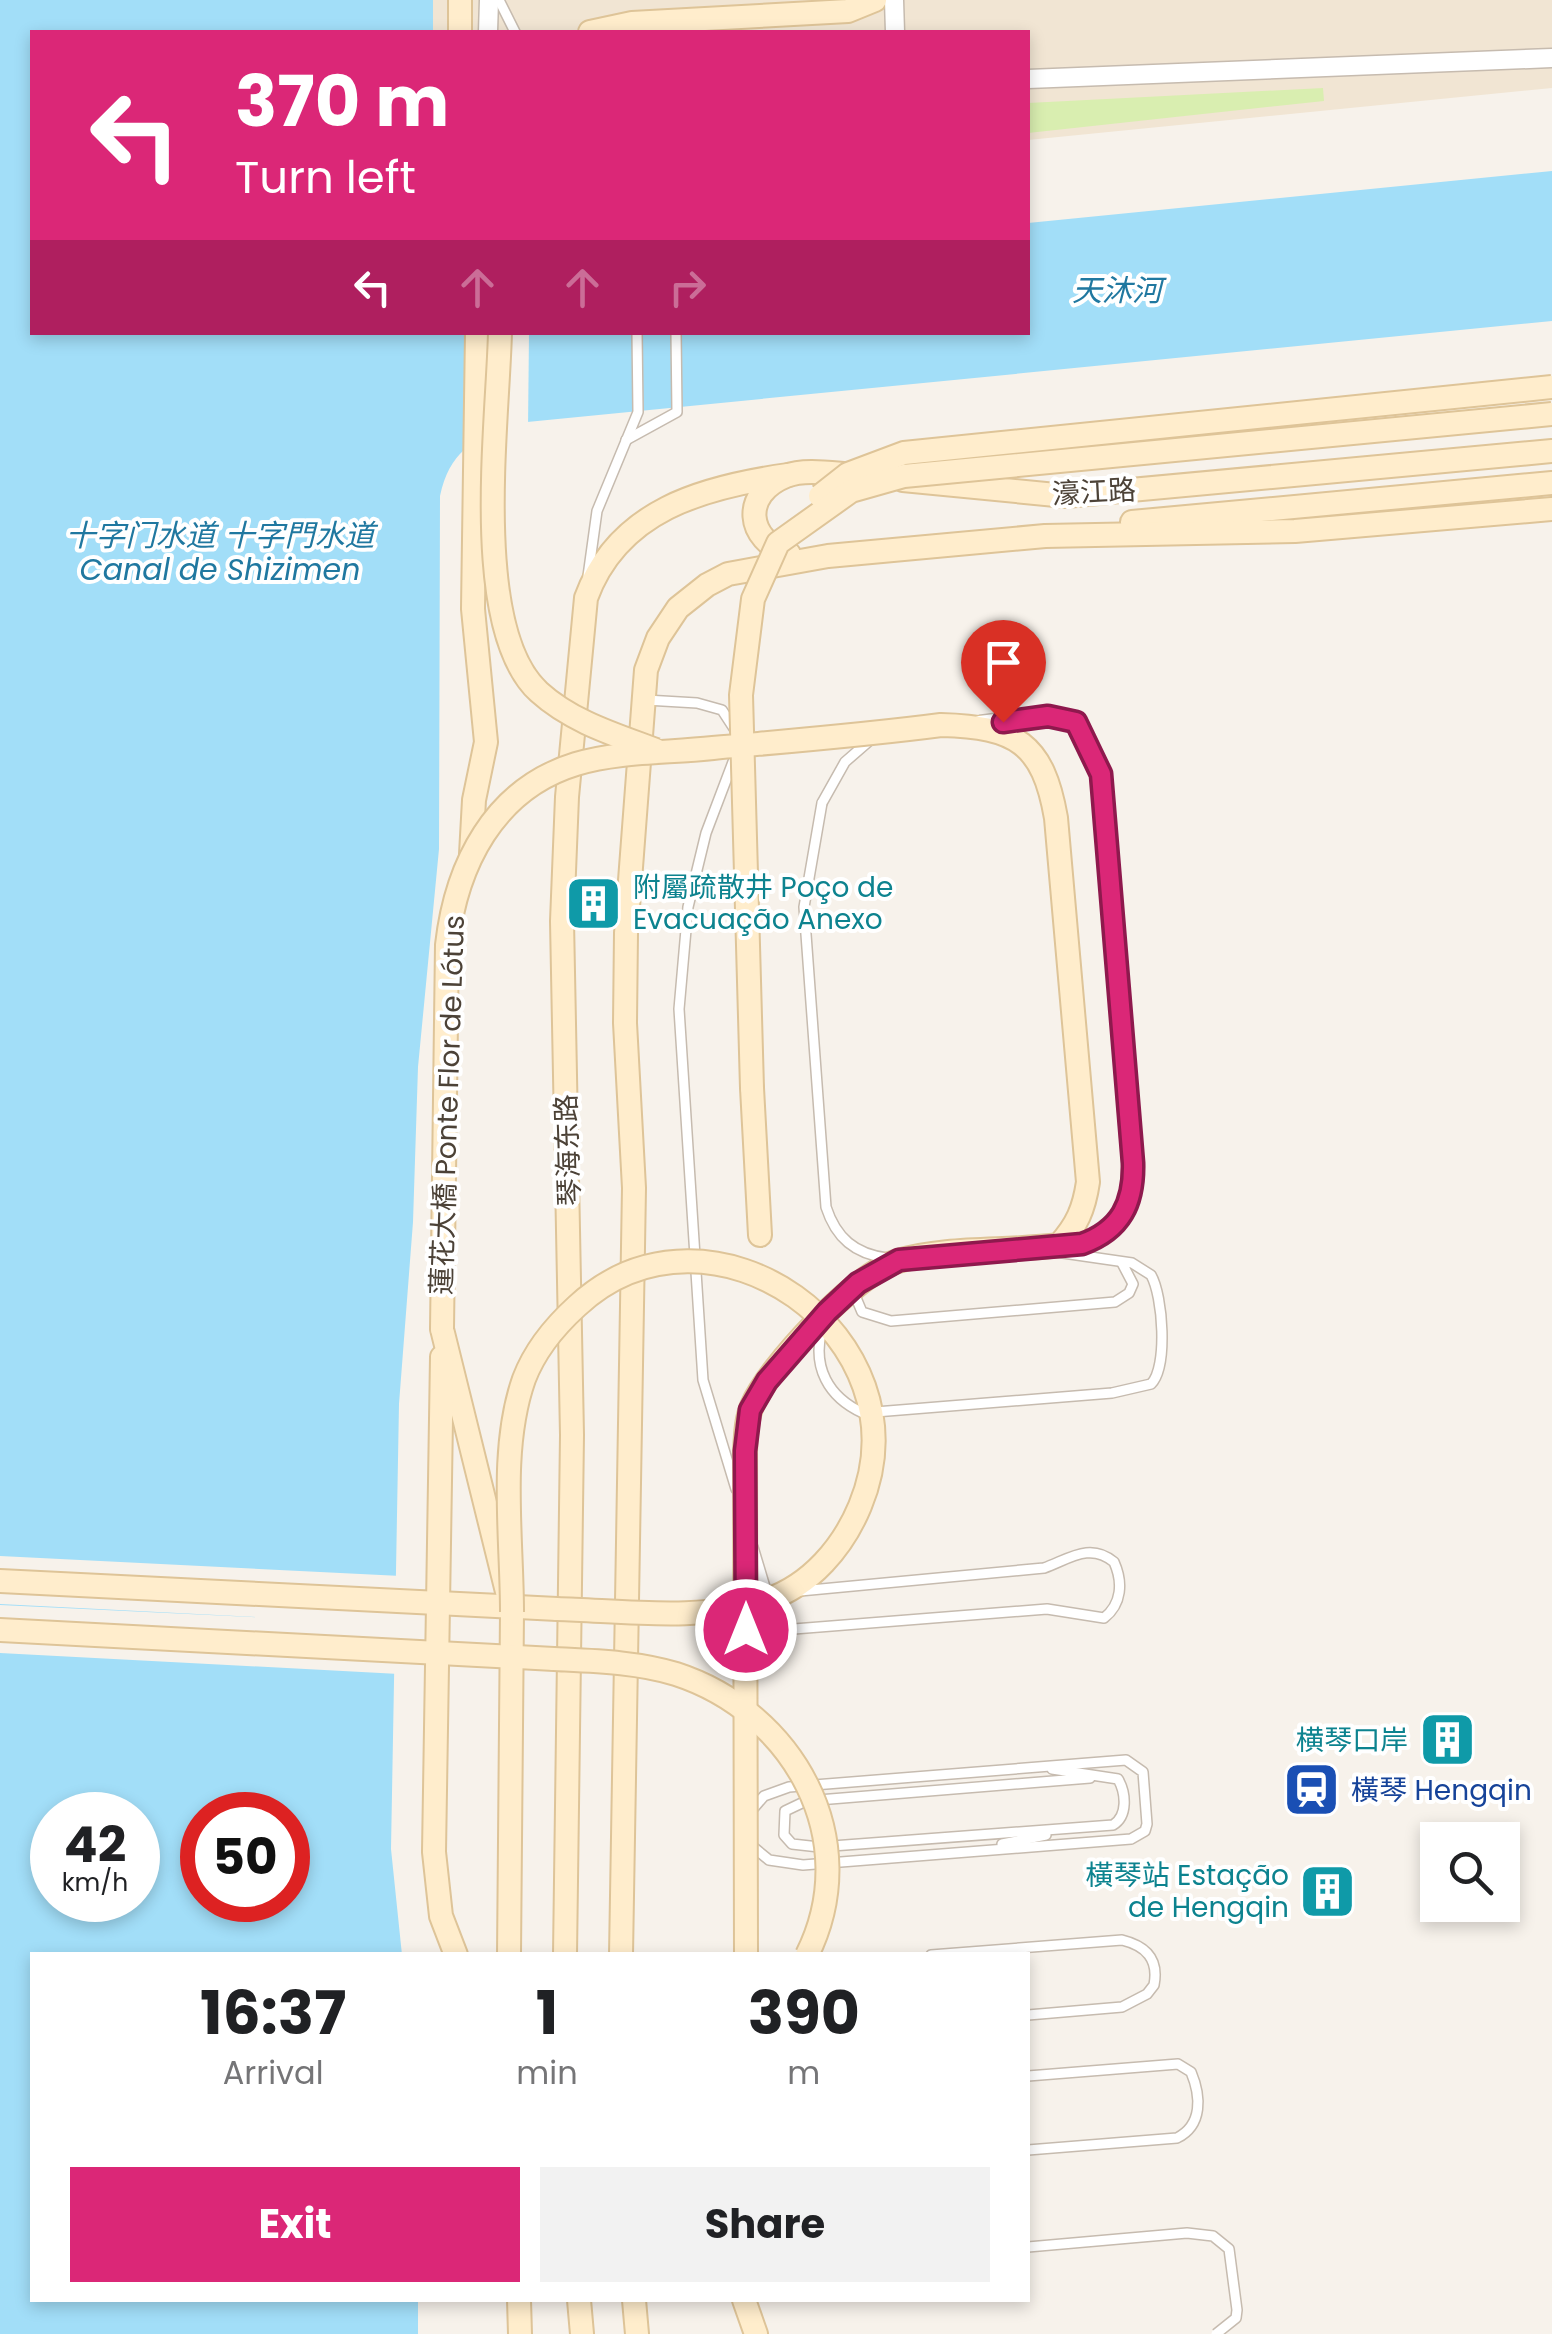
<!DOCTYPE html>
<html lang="en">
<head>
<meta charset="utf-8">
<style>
  body { margin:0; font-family:Poppins,"Noto Sans SC",sans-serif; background:#f2f2f2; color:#202124; height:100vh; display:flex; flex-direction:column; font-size:38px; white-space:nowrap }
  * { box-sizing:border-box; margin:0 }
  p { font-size:32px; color:#757577 }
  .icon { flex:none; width:55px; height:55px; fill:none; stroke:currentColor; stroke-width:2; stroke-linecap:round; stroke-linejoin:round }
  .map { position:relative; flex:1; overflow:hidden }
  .drawer { position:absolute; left:30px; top:1952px; width:1000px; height:350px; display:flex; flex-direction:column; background:#fff; border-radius:0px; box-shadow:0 5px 15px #0003 }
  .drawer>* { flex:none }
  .guide { position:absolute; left:30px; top:30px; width:1000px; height:305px; border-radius:0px; box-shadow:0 5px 15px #0003; background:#db2777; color:#fff; overflow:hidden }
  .controls { position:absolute; left:1420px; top:1822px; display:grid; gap:20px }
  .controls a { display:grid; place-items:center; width:100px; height:100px; border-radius:0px; background:#fff; box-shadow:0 5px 15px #0003; font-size:50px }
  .speed { position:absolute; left:30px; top:1792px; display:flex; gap:20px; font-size:50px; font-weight:700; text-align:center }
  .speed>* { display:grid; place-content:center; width:130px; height:130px; border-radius:50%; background:#fff; box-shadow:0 5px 15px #0003; line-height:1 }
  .speed small { font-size:25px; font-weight:400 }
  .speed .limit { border:15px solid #d22; background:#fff; color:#111 }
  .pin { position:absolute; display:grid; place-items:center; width:85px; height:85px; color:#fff; margin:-102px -42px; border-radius:50% 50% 50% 0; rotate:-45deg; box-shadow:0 0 10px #0007 }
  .pin .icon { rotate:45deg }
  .me { position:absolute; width:110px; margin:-55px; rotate:0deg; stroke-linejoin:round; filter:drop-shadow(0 0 8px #0008) }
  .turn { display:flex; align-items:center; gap:35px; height:210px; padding:0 40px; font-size:45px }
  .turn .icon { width:130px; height:130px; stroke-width:2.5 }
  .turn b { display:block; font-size:70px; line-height:85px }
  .lanes { display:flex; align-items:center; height:95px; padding:0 40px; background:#0003; justify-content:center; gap:50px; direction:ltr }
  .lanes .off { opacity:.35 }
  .eta { display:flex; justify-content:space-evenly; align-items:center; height:170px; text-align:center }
  .eta b { font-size:60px; font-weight:700; line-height:70px }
  .primary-button { display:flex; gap:20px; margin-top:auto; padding:20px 40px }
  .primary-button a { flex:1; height:115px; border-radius:0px; background:#db2777; color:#fff; font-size:40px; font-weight:700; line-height:115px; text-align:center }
  .primary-button a+a { background:#f2f2f2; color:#202124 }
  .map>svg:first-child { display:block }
  .education { fill:#f1e5d3 }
  .green { fill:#d9eeb0 }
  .water { fill:#a2def8; fill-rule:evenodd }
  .pier { fill:#f7f2eb }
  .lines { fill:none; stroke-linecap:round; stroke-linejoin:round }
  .service-casing { stroke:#c6bbaf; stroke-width:12 }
  .minor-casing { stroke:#c6bbaf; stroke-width:21 }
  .secondary-casing { stroke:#dec498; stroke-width:26 }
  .service { stroke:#fff; stroke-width:9 }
  .minor { stroke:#fff; stroke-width:18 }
  .secondary { stroke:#ffedcc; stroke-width:22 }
  .service-bridge-casing { stroke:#c6bbaf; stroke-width:12; stroke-linecap:butt }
  .minor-bridge-casing { stroke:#c6bbaf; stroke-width:21; stroke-linecap:butt }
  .secondary-bridge-casing { stroke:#dec498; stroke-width:26; stroke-linecap:butt }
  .service-bridge { stroke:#fff; stroke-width:9 }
  .minor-bridge { stroke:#fff; stroke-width:18 }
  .secondary-bridge { stroke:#ffedcc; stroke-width:22 }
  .route-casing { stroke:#8e194d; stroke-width:25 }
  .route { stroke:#db2777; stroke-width:18 }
  .labels { text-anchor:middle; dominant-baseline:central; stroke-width:8; stroke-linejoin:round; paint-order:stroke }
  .street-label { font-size:28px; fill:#4c4237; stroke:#fff }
  .culture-label { font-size:28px; fill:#0d838f; stroke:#fff; text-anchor:end }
  .transit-label { font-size:28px; fill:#164399; stroke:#fff; text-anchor:start }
  .water-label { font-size:30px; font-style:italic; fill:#2078a0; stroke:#fff }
</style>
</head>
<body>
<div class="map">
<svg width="1552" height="2334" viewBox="0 0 1552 2334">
  <rect width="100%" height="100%" fill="#f7f2eb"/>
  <!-- education -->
  <polygon class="education" points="433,0 1552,0 1552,88 1028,140 1028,32 433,32"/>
  <!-- green -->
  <polygon class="green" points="1323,88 1324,101 1028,133 1028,103"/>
  <!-- water -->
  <path class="water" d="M 0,0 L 433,0 L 433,32 L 32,32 L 32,332 L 1028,332 L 1028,223 L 1552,171 L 1552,321 L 517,423 C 475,438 450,450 440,496 L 439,849 L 418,1067 L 413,1222 L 399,1404 L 391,1849 L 402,1955 L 32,1955 L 32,2300 L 418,2300 L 418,2334 L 0,2334 ZM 52,1815 L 138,1815 L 138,1900 L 52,1900 ZM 202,1815 L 288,1815 L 288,1900 L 202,1900 Z"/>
  <!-- pier -->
  <g class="pier">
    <polygon points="475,333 529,333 528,427 497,433"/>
    <polygon points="0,1556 401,1576 399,1674 0,1653 0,1605 294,1619 0,1604"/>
  </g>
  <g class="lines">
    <defs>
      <g id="service">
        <polyline points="499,0 515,32"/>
        <polyline points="626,440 677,412 676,332"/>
        <polyline points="588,576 597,511 638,412 637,332"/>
        <polyline points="646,700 697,703 722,710 737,733"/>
        <polyline points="736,754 706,833 688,907 679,1009 703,1380 736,1489"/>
        <polyline points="822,803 845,762 868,742"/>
        <polyline points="753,1547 765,1587"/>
        <path d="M 1052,1769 L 1118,1779 C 1126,1793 1128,1816 1113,1825 L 819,1847 L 792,1844 L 784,1835 L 785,1811 L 806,1801 L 1090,1778"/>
        <polyline points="751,1811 764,1796 789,1787 1126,1760 1143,1772 1147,1824 1145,1831 1131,1839 803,1865 769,1860 752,1846"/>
        <polyline points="1002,1844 1046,1835"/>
        <path d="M 931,1955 L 1122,1940 C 1146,1946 1159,1959 1154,1985 L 1147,1994 L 1122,2007 L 1028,2015"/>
      </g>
      <g id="minor">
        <polyline points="894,0 895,32"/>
        <polyline points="488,32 489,0"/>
        <polyline points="1028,79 1552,58"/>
      </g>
      <g id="secondary">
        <polyline points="460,0 460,32"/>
        <polyline points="590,32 632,23 848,11 875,0"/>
        <polyline points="903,480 1066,496 1552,451"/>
        <polyline points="1132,522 1552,483"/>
        <path d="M 789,554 C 746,540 741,494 786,476 C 805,468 836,474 857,475"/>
        <polyline points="471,854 474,800 486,742 473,609 477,332"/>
        <polyline points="752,1088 760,1235"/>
        <polyline points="442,1329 512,1612 509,1955"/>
        <polyline points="442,1357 434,1852 441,1916 456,1955"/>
        <polyline points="0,1581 557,1609"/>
        <polyline points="0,1630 554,1659"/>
        <path d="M 565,1955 L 572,1435 L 562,921 L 567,797 L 586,598 C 618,510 703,487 788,475"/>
        <polyline points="621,1955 634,1188 625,1023 626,933 646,670 658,638 678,608 707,585 728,574 828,556 1045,536 1295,531 1552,509"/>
        <polyline points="519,2300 520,2334"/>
        <polyline points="579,2300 582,2334"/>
        <polyline points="634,2300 637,2334"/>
        <polyline points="744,2300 756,2334"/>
      </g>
    </defs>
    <!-- service casing -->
    <use href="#service" class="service-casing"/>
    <!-- minor casing -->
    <use href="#minor" class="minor-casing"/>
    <!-- secondary casing -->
    <use href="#secondary" class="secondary-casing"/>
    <!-- service -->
    <use href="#service" class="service"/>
    <!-- minor -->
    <use href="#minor" class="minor"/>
    <!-- secondary -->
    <use href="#secondary" class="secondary"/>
    <defs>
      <g id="service-bridge">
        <path d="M 822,803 L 804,907 L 826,1207 C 836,1238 855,1254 887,1258"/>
        <polyline points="854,1293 862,1312 891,1321 1115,1302 1129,1293 1133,1284 1122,1263"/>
        <path d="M 822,1329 C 812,1367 828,1397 863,1413 L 1112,1393 L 1151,1384 C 1168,1367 1163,1296 1151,1275 L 1132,1263 L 1056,1252"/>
        <path d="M 750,1654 L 765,1638 L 794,1629 L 1047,1609 L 1104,1618 C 1122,1604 1123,1582 1114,1562 C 1090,1542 1069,1559 1044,1568 L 800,1591"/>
        <path d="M 1028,2076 L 1178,2064 L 1191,2072 C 1201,2096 1203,2125 1177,2138 L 1028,2150"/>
        <polyline points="1028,2247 1187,2233 1213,2236 1229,2249 1237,2310 1236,2318 1216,2334"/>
      </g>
      <path id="minor-bridge" d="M 980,725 L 1048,716 L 1076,722 L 1101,774 L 1133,1184 C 1123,1226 1102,1242 1059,1245"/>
      <g id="secondary-bridge">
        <path d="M 500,332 C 498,422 470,629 539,692 C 572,722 616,735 656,750"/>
        <polyline points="820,496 848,474 904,453 1552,387"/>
        <polyline points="752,1088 741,695 753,599 778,543 851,491 904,476 1552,414"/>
        <path d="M 442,1329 L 447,945 C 456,865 494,789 576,764 C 619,751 668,753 713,748 C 789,741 865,735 941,725 C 1016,727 1043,743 1056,818 L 1088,1182 C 1084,1209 1077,1225 1059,1245 C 1007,1252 948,1246 898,1261 C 856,1273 769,1366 752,1406 C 746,1420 746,1436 745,1451 L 746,1955"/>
        <path d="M 512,1612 C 512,1537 499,1450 524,1379 C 535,1350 555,1326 577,1306 C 711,1182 930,1338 860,1506 C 843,1547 811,1585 767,1600 C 701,1622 626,1611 557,1609"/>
        <path d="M 554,1659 C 594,1661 637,1662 676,1674 C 793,1712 865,1839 807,1955"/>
      </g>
    </defs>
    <!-- service-bridge casing -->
    <use href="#service-bridge" class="service-bridge-casing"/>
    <!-- minor-bridge casing -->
    <use href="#minor-bridge" class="minor-bridge-casing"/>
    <!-- secondary-bridge casing -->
    <use href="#secondary-bridge" class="secondary-bridge-casing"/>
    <!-- service-bridge -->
    <use href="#service-bridge" class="service-bridge"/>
    <!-- minor-bridge -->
    <use href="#minor-bridge" class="minor-bridge"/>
    <!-- secondary-bridge -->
    <use href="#secondary-bridge" class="secondary-bridge"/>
  </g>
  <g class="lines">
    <defs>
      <path id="route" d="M 746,1630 L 745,1451 L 750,1410 L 767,1381 L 827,1312 L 858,1283 L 899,1260 L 1082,1244 C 1121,1230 1134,1203 1133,1163 L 1101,774 L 1076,722 L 1048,716 L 1003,722"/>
    </defs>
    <!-- route casing -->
    <use href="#route" class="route-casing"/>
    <!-- route -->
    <use href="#route" class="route"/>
  </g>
  <!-- icons -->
  <defs>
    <symbol id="building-square" viewBox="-11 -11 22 22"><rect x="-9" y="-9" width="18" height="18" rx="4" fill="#0f9aa8" stroke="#fff"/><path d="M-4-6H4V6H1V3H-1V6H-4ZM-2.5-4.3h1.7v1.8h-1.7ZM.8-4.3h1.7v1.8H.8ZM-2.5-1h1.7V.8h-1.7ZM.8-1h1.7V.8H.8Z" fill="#fff"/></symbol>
    <symbol id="station-square" viewBox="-11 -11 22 22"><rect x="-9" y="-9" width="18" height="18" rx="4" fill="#1a4fb4" stroke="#fff"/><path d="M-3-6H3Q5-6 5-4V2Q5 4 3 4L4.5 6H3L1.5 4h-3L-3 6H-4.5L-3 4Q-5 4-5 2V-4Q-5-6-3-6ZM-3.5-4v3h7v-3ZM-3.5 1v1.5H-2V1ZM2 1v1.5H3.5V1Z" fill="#fff"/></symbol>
  </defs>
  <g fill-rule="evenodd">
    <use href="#building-square" x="562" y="872" width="63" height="63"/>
    <use href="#building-square" x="1416" y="1708" width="63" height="63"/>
    <use href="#station-square" x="1280" y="1758" width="63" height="63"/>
    <use href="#building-square" x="1296" y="1860" width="63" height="63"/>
  </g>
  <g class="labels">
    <!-- street labels -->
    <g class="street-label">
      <text transform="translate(1094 492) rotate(-3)">濠江路</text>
      <text transform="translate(448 1105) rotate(-88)">蓮花大橋 Ponte Flor de Lótus</text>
      <text transform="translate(568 1150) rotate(-92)">琴海东路</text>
    </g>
    <!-- culture labels -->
    <g class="culture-label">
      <text x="633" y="887" text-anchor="start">附屬疏散井 Poço de<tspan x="633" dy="32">Evacuação Anexo</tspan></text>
      <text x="1408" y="1740">横琴口岸</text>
      <text x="1289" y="1875">橫琴站 Estação<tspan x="1289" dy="32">de Hengqin</tspan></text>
    </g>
    <!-- transit labels -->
    <g class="transit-label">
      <text x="1351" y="1790">橫琴 Hengqin</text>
    </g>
    <!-- water labels -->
    <g class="water-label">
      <text x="1117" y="290">天沐河</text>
      <text x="220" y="535">十字门水道 十字門水道<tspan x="220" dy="34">Canal de Shizimen</tspan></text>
    </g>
  </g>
</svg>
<div class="controls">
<a><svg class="icon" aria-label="search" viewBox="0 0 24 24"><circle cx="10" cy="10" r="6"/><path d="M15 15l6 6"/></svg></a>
</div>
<div class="speed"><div>42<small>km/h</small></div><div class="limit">50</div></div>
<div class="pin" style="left:1003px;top:722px;background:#d93025"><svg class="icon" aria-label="arrive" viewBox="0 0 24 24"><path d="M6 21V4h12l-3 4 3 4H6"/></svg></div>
<svg class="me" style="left:746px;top:1630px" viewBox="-20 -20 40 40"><circle r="17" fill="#db2777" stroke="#fff" stroke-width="3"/><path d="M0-11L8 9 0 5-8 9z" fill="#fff"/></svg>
<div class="guide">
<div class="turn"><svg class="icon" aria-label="left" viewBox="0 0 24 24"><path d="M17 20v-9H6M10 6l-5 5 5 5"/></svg><div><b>370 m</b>Turn left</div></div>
<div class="lanes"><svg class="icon" aria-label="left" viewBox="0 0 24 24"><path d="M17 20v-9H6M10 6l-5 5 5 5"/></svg><svg class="icon off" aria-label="ahead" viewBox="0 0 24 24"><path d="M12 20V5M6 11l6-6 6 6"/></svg><svg class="icon off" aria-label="ahead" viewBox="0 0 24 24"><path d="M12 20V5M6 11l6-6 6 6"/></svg><svg class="icon off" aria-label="right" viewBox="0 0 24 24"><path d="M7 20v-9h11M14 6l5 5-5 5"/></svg></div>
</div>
<section class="drawer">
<div class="eta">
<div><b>16:37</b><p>Arrival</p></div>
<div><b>1</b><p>min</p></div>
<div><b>390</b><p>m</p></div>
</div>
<div class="primary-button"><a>Exit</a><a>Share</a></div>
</section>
</div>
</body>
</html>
